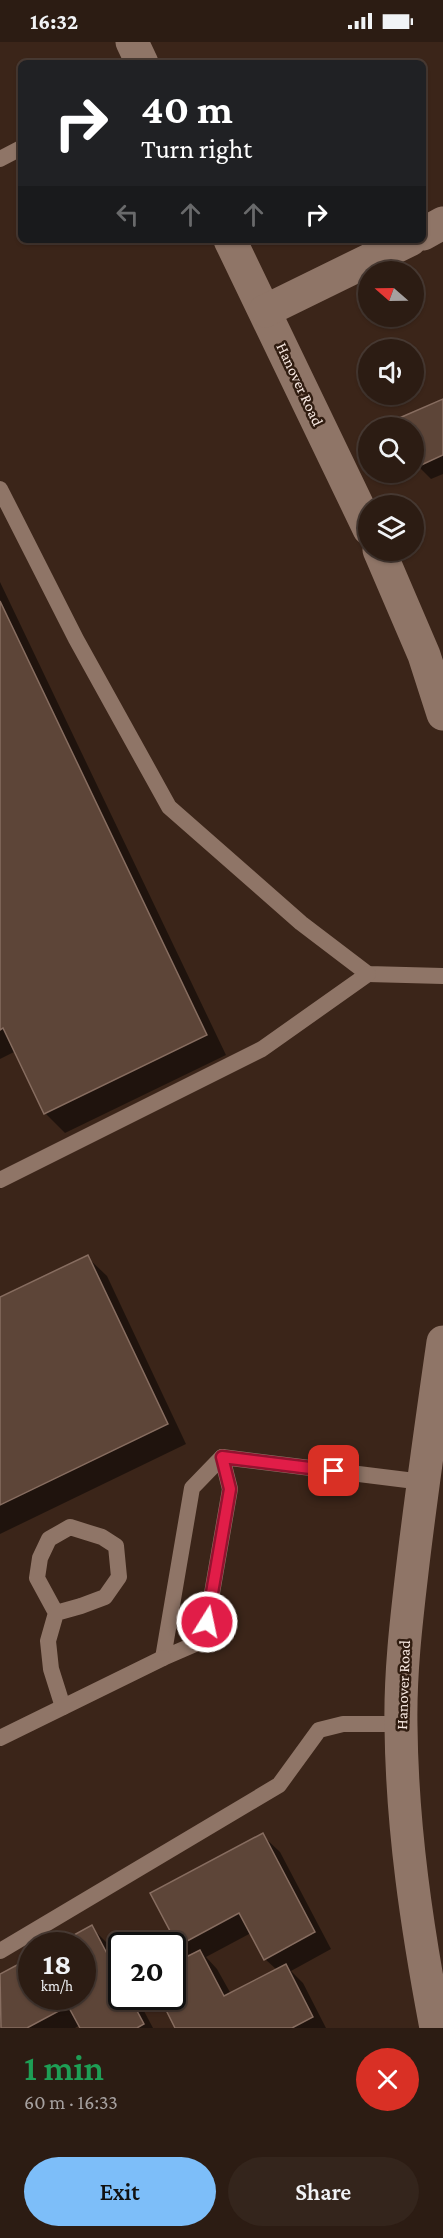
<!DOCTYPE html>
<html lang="en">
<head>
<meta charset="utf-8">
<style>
  body { margin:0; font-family:"Crimson Pro",serif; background:#34251c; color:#f1f3f6; height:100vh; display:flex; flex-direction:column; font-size:22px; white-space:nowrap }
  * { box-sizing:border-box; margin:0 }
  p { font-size:20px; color:#a6a1a0 }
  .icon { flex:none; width:33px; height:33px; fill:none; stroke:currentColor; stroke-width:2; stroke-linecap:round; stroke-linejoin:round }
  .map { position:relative; height:1986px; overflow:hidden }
  .sheet { display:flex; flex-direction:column; background:#2c1c13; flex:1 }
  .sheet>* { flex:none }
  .guide { position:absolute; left:18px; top:18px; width:408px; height:183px; border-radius:9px; box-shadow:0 2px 4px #0004,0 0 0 2px #483a33; background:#202124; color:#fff; overflow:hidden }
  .needle { width:39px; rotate:290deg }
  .fabs { position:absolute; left:358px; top:219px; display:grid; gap:12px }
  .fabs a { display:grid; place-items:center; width:66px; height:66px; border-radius:50%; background:#2c1c13; box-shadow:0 2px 4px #0004,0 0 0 2px #483a33; font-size:30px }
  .speed { position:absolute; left:18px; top:1890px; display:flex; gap:12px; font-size:30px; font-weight:700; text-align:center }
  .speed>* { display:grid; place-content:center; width:78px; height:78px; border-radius:50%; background:#2c1c13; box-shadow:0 2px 4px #0004,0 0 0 2px #483a33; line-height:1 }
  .speed small { font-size:15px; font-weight:400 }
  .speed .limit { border:3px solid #111; border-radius:9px; background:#fff; color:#111 }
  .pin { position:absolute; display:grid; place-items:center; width:51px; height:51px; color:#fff; margin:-26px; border-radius:12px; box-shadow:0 3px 9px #0006 }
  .me { position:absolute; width:66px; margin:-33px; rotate:10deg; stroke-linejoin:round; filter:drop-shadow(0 0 4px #0008) }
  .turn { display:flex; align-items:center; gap:21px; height:126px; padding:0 24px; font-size:27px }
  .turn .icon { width:78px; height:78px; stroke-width:2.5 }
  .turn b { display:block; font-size:42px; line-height:51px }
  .lanes { display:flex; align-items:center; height:57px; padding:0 24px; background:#0003; justify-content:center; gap:30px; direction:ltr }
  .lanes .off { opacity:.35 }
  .round { display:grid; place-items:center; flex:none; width:63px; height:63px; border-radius:32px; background:#34251c }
  .summary { display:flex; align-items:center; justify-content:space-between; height:102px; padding:0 24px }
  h1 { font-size:36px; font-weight:600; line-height:45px; color:#1e9e55 }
  .button { display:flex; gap:12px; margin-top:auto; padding:12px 24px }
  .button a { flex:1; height:69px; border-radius:36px; background:#7dbef9; color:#111; font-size:24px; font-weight:600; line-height:69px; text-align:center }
  .button a+a { background:#34251c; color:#f1f3f6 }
  .status { display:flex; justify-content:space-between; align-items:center; height:42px; padding:0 30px; background:#2c1c13; direction:ltr }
  .status svg { height:16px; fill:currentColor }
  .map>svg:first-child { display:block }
  .shadow { fill:#0007; fill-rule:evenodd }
  .building { fill:#5d4538; stroke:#876d60; stroke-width:1.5 }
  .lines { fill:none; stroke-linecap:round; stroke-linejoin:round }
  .lane { stroke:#8f7567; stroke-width:16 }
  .secondary { stroke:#8f7567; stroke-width:33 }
  .route-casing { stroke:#92132f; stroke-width:15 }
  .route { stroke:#e11d48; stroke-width:10 }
  .labels { text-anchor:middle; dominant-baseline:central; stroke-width:5; stroke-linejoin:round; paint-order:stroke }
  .street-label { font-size:16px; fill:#f6e7e0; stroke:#301c10 }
</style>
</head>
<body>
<div class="status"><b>16:32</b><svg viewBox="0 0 49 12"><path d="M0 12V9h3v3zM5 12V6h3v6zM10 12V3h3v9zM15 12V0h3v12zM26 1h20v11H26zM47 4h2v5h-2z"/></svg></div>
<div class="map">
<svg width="443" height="1986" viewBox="0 0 443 1986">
  <rect width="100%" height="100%" fill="#3b2519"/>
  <!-- shadow -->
  <g class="shadow">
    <polygon points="443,359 443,432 431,437 418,424 414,414"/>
    <polygon points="0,540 226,1013 65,1091 45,1071 16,1009 0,1017"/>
    <polygon points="87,1215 107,1234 186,1402 0,1492 0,1257"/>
    <path d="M 262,1793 L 280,1810 L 331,1907 L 291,1929 L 303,1941 L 326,1986 L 177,1986 L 172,1954 L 190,1914 L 179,1903 ZM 251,1891 L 265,1917 L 277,1928 L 231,1952 L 217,1927 L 206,1915 Z"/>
    <polygon points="91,1885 108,1902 122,1927 122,1954 136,1954 153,1986 81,1986 80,1983 75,1986 3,1986 0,1981 0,1934 32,1917 32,1954 82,1954"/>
  </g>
  <!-- building -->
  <g class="building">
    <polygon points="443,357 443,413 417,425 414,418 414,386 400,386 397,377"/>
    <polygon points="0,559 207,993 44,1072 3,986 0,988"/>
    <polygon points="88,1213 168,1382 0,1463 0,1255"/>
    <polygon points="263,1791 315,1890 264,1918 239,1871 178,1904 150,1851"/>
    <polygon points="92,1883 122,1940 122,1954 129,1954 144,1982 137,1986 80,1986 68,1964 27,1986 1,1986 0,1932 32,1915 32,1954 82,1954 82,1904 54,1904"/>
    <polygon points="200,1908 224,1954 286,1922 313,1975 292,1986 175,1986 159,1954 172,1954 172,1922"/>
  </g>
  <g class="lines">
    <!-- lane -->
    <g class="lane">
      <polyline points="0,117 21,106"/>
      <polyline points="0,447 76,597 169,765 301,881 368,932 443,934"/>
      <polyline points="0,1138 262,1007 368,932"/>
      <polygon points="222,1415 230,1447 207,1580 193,1603 163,1616 192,1446"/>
      <polyline points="222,1415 423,1440"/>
      <polyline points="56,1571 81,1564 105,1555 119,1535 116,1504 102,1495 70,1485 49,1497 40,1516 37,1536 56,1571 48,1599 51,1627 63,1665"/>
      <polyline points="0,1696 163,1616"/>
      <polyline points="0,1909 279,1743 319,1688 343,1682 401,1682"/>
    </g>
    <!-- secondary -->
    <g class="secondary">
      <polyline points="132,0 142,21"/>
      <polyline points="423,192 443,181"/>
      <polyline points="230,198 369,487"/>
      <polyline points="265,269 410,198"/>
      <polyline points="379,508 424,613 443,672"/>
      <path d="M 436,1986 C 417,1886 402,1786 401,1684 C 400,1633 406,1581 412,1530 C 421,1453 432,1377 443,1300"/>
    </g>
  </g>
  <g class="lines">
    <defs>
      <polyline id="route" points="207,1580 230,1447 222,1415 334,1429"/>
    </defs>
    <!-- route casing -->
    <use href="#route" class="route-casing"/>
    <!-- route -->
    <use href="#route" class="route"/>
  </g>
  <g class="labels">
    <!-- street labels -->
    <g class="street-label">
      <text transform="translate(300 342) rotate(65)">Hanover Road</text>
      <text transform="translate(403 1643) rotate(-88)">Hanover Road</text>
    </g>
  </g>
</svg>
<div class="fabs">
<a><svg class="needle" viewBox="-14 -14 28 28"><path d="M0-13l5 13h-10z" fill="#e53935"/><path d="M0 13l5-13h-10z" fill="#a6a1a0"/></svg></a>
<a><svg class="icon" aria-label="sound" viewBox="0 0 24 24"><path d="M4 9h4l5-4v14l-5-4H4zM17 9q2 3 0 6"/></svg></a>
<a><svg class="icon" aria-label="search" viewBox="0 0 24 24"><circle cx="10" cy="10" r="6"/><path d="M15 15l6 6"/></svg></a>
<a><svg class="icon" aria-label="layers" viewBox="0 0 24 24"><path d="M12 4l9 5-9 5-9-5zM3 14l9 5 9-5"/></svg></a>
</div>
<div class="speed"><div>18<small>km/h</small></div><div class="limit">20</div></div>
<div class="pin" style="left:334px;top:1429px;background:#d93025"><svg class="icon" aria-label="arrive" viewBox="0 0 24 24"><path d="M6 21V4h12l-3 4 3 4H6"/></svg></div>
<svg class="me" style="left:207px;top:1580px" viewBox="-20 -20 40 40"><circle r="17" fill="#e11d48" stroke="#fff" stroke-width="3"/><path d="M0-11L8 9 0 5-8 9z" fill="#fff"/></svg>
<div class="guide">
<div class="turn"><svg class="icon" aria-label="right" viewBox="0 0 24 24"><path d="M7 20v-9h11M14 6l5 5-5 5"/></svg><div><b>40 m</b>Turn right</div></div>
<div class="lanes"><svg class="icon off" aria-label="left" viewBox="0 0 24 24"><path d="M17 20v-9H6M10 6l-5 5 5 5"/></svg><svg class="icon off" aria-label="ahead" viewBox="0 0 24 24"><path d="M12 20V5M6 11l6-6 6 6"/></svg><svg class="icon off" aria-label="ahead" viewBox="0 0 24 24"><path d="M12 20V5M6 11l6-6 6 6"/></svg><svg class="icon" aria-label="right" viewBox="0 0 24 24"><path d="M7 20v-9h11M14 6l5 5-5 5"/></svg></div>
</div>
</div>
<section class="sheet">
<div class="summary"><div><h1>1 min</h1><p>60 m · 16:33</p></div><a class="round" style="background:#d93025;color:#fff"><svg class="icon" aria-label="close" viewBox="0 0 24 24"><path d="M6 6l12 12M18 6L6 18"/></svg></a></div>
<div class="button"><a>Exit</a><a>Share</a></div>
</section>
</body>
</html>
